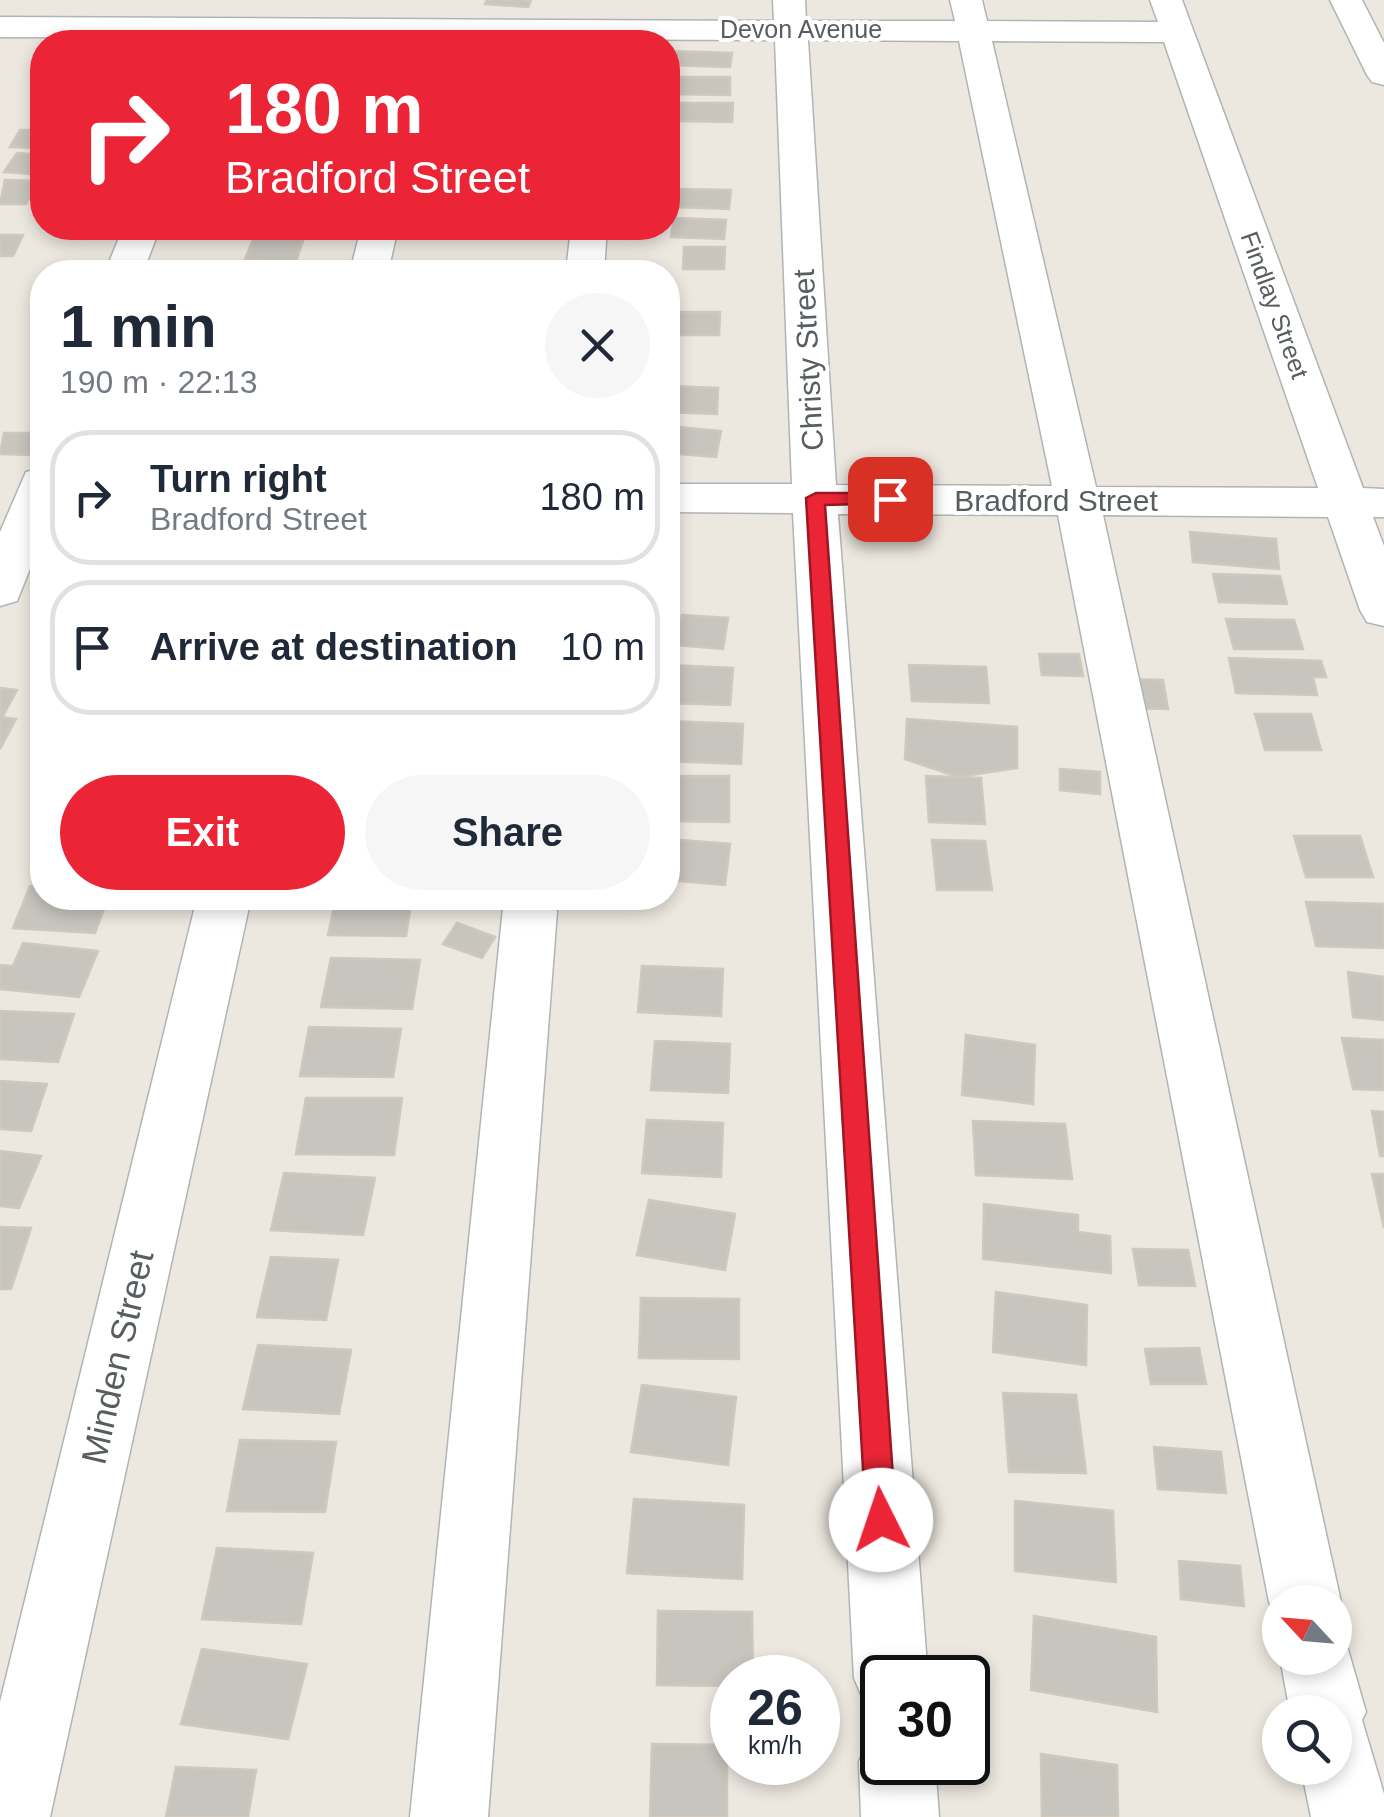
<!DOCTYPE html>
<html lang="en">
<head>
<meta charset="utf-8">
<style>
  body { margin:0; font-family:Arial,sans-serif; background:#f6f6f7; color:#1f2937; height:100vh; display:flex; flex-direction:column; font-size:38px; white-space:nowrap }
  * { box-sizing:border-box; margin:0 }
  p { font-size:32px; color:#747a83 }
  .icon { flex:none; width:55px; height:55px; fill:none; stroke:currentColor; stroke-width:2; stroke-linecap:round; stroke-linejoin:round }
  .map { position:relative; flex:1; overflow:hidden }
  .side { position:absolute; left:30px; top:260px; width:650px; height:650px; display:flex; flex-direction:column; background:#fff; border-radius:40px; box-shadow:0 5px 15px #0003 }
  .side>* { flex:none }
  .guide { position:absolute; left:30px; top:30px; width:650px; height:210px; border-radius:40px; box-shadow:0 5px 15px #0003; background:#eb2536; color:#fff; overflow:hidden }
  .needle { width:65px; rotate:296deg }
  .buttons { position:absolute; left:1262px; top:1585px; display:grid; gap:20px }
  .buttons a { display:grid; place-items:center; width:90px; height:90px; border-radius:50%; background:#fff; box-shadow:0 5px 15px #0003; font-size:50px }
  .speed { position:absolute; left:710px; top:1655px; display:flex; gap:20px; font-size:50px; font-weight:700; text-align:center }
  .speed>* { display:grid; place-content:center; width:130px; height:130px; border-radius:50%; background:#fff; box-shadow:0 5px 15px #0003; line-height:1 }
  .speed small { font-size:25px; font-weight:400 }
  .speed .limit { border:5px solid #111; border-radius:15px; background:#fff; color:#111 }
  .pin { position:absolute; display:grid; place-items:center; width:85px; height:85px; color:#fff; margin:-42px; border-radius:20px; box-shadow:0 5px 15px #0006 }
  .me { position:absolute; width:110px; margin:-55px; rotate:356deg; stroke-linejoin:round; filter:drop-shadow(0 0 8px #0008) }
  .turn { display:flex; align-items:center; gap:35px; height:210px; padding:0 30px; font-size:45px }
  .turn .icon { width:130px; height:130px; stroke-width:2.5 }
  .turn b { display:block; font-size:70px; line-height:85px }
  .round { display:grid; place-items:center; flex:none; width:105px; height:105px; border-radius:52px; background:#f6f6f7 }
  .summary { display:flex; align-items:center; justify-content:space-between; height:170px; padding:0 30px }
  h1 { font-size:60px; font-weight:800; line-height:75px }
  .cta { display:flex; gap:20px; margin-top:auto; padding:20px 30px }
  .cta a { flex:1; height:115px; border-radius:60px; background:#eb2536; color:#fff; font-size:40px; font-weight:800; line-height:115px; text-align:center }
  .cta a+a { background:#f6f6f7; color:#1f2937 }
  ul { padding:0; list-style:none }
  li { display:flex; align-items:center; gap:30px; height:135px; margin:0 20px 15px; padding:0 10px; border:5px solid #e0e1e3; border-radius:40px }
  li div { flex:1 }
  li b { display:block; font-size:38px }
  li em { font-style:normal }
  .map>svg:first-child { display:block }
  .building { fill:#c8c4be; stroke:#d0c7bd; stroke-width:2.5 }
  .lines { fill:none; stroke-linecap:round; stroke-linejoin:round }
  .minor-casing { stroke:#b0b4b7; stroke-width:3 }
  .minor { fill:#fff; fill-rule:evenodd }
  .route { fill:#eb2536; stroke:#991823; stroke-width:2.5 }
  .labels { text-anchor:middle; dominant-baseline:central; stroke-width:8; stroke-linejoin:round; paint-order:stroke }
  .far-street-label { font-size:25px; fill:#585d60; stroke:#fff }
  .street-label { font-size:30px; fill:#585d60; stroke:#fff }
  .near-street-label { font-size:35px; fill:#585d60; stroke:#fff }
</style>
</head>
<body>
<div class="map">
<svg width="1384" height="1817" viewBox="0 0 1384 1817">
  <rect width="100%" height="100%" fill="#ece7df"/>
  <!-- building -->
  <g class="building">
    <polygon points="487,0 531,0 528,7 485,4"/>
    <polygon points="668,51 732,53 730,67 668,65"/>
    <polygon points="668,77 730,77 730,95 668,94"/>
    <polygon points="679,103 733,103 732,122 678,121"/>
    <polygon points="20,130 42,130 42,148 10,147"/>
    <polygon points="17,153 42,155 42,175 4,172"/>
    <polygon points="5,180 39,181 26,204 0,204"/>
    <polygon points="678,189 731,190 729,209 675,207"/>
    <polygon points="674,218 726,220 724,239 671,237"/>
    <polygon points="0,235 23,235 13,256 0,256"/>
    <polygon points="254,237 304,238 296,261 245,259"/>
    <polygon points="684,247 725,247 724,269 683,269"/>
    <polygon points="245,265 296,270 241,272"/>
    <polygon points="675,312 720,312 719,335 674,335"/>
    <polygon points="668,386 718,388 717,414 668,412"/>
    <polygon points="668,426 721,431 716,457 668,453"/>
    <polygon points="4,433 40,433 31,455 0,454"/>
    <polygon points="1190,532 1276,539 1279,569 1193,562"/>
    <polygon points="1213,574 1280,576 1287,604 1219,602"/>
    <polygon points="682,615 728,618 723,649 677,645"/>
    <polygon points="1226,619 1294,620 1303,649 1234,649"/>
    <polygon points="1039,654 1079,654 1083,676 1042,675"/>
    <polygon points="1229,658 1321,661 1326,677 1313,677 1317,695 1236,693"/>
    <polygon points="668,665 733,668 730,705 668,703"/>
    <polygon points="909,665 986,667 989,703 912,701"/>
    <polygon points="1121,679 1163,680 1168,709 1126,708"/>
    <polygon points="0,688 17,690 3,716 0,716"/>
    <polygon points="1255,714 1311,714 1321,750 1265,750"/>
    <polygon points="0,717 16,719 0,749"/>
    <polygon points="907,719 1017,727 1017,768 958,777 905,759"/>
    <polygon points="668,721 743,724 741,764 668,761"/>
    <polygon points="1060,769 1100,772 1100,794 1060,790"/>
    <polygon points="676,776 729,776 729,822 675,821"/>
    <polygon points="926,776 981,778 985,824 929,822"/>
    <polygon points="1294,836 1360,836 1373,877 1306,877"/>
    <polygon points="668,839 730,844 725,885 668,880"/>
    <polygon points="932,840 985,841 992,890 937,890"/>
    <polygon points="30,886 42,886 42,898 108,898 95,933 13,928"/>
    <polygon points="336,898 412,898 406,936 328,935"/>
    <polygon points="1306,902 1384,904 1384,948 1316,946"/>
    <polygon points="457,923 495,937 482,958 443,944"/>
    <polygon points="23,943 98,951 79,997 0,989 0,965 13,966"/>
    <polygon points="331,958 420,960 412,1009 321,1007"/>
    <polygon points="642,966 723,969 721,1016 638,1012"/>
    <polygon points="1348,972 1384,977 1384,1020 1353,1017"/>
    <polygon points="0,1011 74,1014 58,1062 0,1059"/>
    <polygon points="309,1027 401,1029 393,1077 300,1076"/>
    <polygon points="966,1035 1035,1045 1033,1104 962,1095"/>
    <polygon points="1342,1038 1384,1040 1384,1090 1353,1089"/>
    <polygon points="655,1041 730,1044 728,1093 651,1090"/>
    <polygon points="0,1081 47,1084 31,1131 0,1129"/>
    <polygon points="306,1098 402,1098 394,1155 296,1154"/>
    <polygon points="1372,1111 1384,1112 1384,1156 1380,1156"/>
    <polygon points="647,1120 723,1123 721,1177 642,1173"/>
    <polygon points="973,1121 1065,1124 1072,1179 976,1175"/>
    <polygon points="0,1151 41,1156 19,1208 0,1206"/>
    <polygon points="284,1173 375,1178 363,1235 271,1230"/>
    <polygon points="1372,1174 1384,1174 1384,1228"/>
    <polygon points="649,1200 735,1214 725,1270 637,1255"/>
    <polygon points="984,1204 1078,1215 1078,1232 1110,1236 1111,1273 983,1259"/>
    <polygon points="0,1227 31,1228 11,1289 0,1289"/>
    <polygon points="1133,1249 1188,1250 1195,1286 1139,1285"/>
    <polygon points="271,1257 338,1260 326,1320 257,1317"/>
    <polygon points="996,1292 1087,1305 1086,1365 993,1352"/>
    <polygon points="641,1298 739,1299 739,1359 639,1358"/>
    <polygon points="258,1345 351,1350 339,1414 243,1409"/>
    <polygon points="1199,1348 1206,1384 1151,1384 1145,1349"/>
    <polygon points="642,1385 736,1397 728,1465 631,1452"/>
    <polygon points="1003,1393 1076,1395 1086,1473 1009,1472"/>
    <polygon points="240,1440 336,1442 325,1512 227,1511"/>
    <polygon points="1154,1447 1221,1452 1226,1493 1158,1489"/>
    <polygon points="634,1499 744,1505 742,1579 627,1573"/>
    <polygon points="1015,1501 1113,1511 1116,1582 1015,1571"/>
    <polygon points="217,1548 313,1553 301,1624 202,1619"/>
    <polygon points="1179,1561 1240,1566 1244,1606 1181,1599"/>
    <polygon points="658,1611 752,1612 753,1678 732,1678 732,1686 657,1685"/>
    <polygon points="1034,1616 1156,1637 1157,1712 1031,1690"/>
    <polygon points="202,1649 307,1664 288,1739 181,1724"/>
    <polygon points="652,1744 727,1745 727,1817 650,1817"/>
    <polygon points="1041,1754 1117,1765 1118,1817 1042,1817"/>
    <polygon points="176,1767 256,1770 248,1817 166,1817"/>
  </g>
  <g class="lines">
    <defs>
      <g id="minor">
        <path d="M 773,0 L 805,0 L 806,21 L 955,21 L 950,0 L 982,0 L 987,21 L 1158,22 L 1150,0 L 1182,0 L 1363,488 L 1384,489 L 1384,517 L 1373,517 L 1384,546 L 1384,626 L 1367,622 L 1360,610 L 1328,517 L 1103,515 L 1341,1602 L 1335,1617 L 1335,1602 L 1280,1602 L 1280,1628 L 1269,1602 L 1058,515 L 838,514 L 928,1678 L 882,1678 L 882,1712 L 865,1704 L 854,1678 L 793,513 L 668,512 L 668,484 L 792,484 L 775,40 L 0,37 L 0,17 L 774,21 ZM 808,40 L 959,41 L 1052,486 L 836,485 ZM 992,41 L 1164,42 L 1318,488 L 1096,487 Z"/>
        <polygon points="1330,0 1362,0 1384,43 1384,85 1372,82 1367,75"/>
        <polygon points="123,228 160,228 143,272 105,272"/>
        <polygon points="361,228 398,228 388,272 350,272"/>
        <polygon points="571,228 607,228 604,272 566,272"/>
        <polygon points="42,468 42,539 17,601 0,606 0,532 26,472"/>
        <polygon points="197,898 251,898 50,1817 0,1817 0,1702"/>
        <polygon points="504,898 558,898 488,1817 410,1817"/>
        <polygon points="1335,1628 1343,1632 1366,1712 1362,1720 1384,1794 1384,1817 1311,1817 1301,1768 1335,1768 1335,1712 1290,1712 1280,1658 1335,1658"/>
        <polygon points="882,1730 882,1762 935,1762 939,1817 861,1817 859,1762 870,1735"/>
      </g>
    </defs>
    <!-- minor casing -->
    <use href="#minor" class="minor-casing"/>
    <!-- minor -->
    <use href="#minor" class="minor"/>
  </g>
  <!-- route -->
  <polygon class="route" points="890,493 899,499 897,503 825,505 896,1520 891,1531 881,1535 871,1531 866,1520 806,498 816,493"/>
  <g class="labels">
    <!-- far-street labels -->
    <g class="far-street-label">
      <text x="801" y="29">Devon Avenue</text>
      <text transform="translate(1275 305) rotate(70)">Findlay Street</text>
    </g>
    <!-- street labels -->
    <g class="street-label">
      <text transform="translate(808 360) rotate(-93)">Christy Street</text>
      <text x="1056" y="500">Bradford Street</text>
    </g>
    <!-- near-street labels -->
    <g class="near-street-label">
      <text transform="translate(117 1357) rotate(-77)">Minden Street</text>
    </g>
  </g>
</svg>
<div class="buttons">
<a><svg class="needle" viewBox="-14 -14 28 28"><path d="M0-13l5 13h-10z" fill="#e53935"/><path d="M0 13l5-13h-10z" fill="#747a83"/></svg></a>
<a><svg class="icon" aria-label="search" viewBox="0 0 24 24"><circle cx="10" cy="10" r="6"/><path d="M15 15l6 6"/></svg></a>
</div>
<div class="speed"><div>26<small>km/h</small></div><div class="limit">30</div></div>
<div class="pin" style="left:890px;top:499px;background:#d93025"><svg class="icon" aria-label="arrive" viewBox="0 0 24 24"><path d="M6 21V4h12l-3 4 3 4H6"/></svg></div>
<svg class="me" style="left:881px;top:1520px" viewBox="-20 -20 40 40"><circle r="19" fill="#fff"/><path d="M0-13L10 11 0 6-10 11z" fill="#eb2536"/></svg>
<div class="guide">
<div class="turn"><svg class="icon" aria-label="right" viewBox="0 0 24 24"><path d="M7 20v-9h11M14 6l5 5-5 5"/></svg><div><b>180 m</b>Bradford Street</div></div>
</div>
<section class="side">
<div class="summary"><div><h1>1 min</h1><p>190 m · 22:13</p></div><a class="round"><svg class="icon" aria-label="close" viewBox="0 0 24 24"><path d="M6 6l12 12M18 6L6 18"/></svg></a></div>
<ul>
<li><svg class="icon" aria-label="right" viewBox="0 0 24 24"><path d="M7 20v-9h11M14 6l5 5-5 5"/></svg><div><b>Turn right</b><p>Bradford Street</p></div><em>180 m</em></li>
<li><svg class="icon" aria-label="arrive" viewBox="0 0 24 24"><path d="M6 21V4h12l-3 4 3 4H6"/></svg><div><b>Arrive at destination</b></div><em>10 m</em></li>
</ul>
<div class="cta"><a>Exit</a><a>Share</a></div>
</section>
</div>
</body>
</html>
